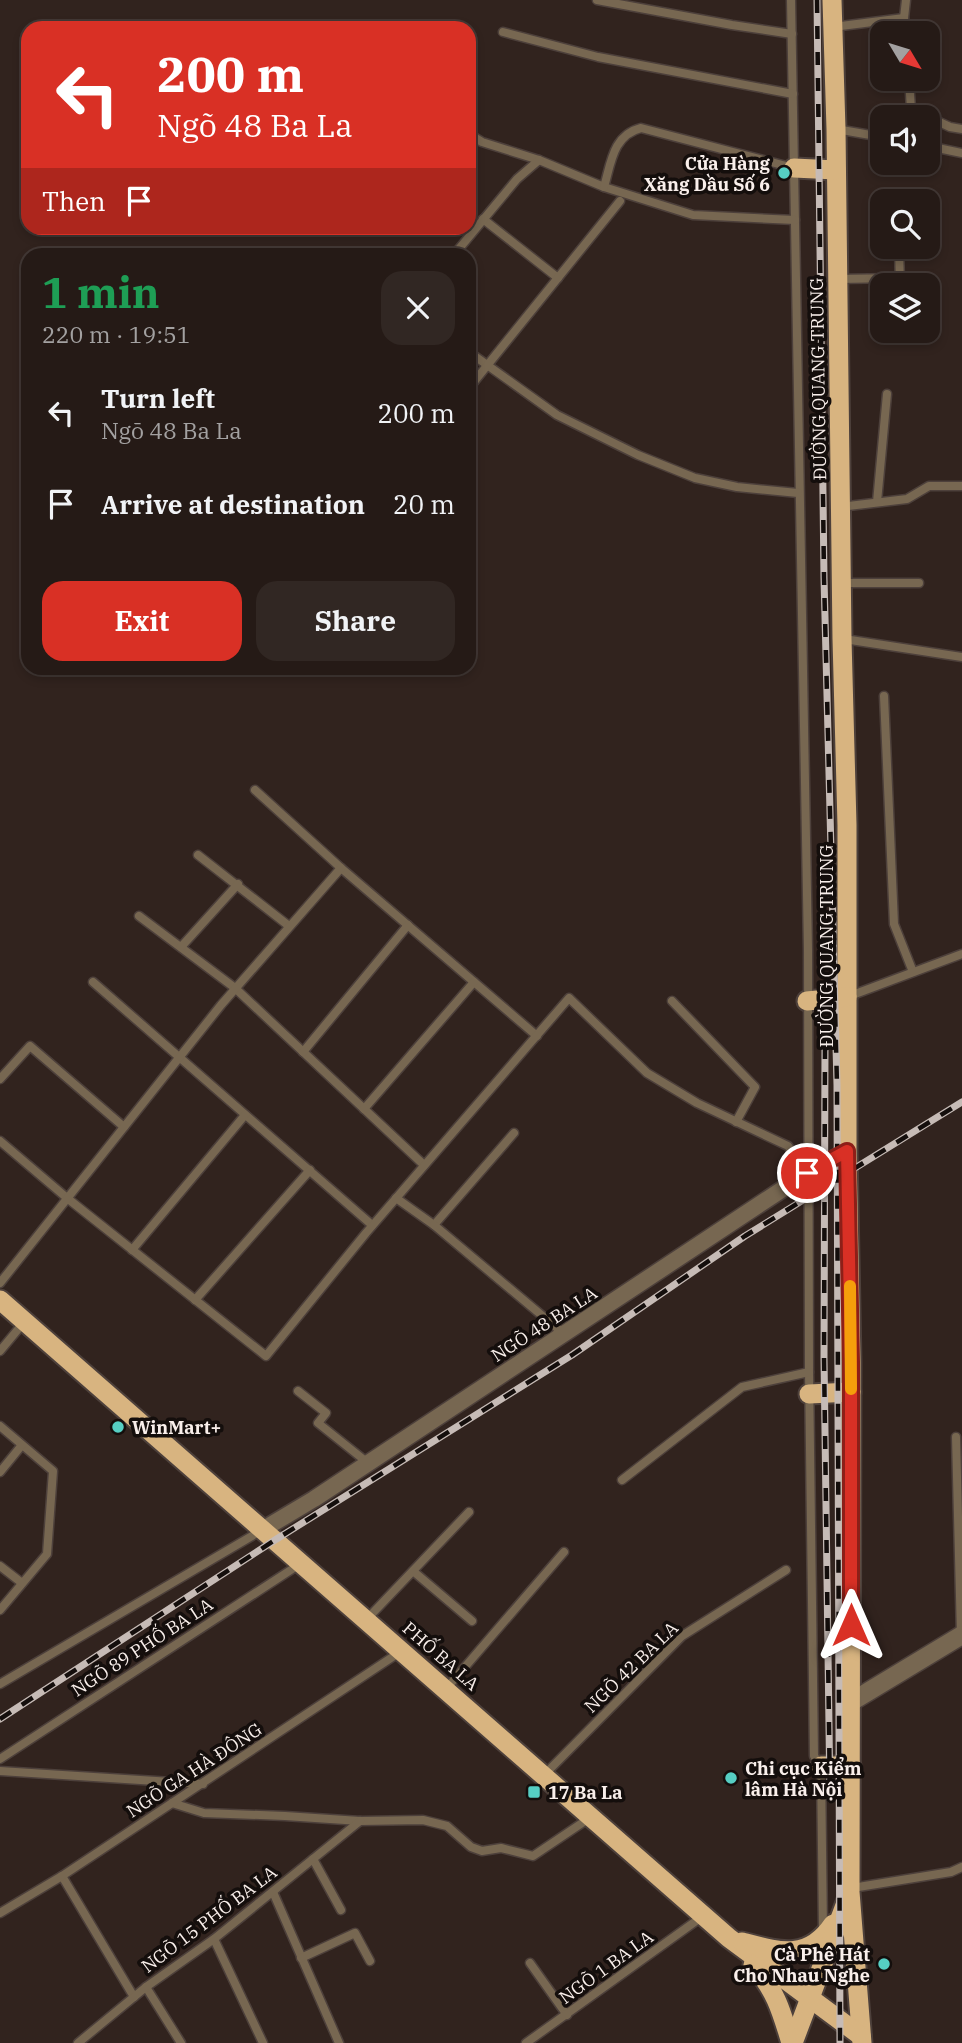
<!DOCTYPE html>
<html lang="en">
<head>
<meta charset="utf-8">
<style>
  body { margin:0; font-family:"IBM Plex Serif",serif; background:#312723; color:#f1f3f6; height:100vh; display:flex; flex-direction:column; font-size:26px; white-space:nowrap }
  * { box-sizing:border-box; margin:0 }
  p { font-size:23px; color:#a3a1a1 }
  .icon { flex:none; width:38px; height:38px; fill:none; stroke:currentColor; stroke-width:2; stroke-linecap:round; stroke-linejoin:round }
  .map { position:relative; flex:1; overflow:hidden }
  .details { position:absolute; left:21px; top:248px; width:455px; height:427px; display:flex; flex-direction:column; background:#251a16; border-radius:21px; box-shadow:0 4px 10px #0003,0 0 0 2px #423835 }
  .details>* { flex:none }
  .guide { position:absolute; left:21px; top:21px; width:455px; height:214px; border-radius:21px; box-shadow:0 4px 10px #0003,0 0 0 2px #423835; background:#d93025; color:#fff; overflow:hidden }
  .needle { width:46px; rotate:128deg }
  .tools { position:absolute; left:870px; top:21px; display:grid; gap:14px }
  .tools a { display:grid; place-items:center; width:70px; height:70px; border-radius:14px; background:#251a16; box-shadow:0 4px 10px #0003,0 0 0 2px #423835; font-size:35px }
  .pin { position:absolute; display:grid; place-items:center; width:60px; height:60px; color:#fff; margin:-30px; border:4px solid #fff; border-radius:50%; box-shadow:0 2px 7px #0007 }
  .me { position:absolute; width:77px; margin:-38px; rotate:0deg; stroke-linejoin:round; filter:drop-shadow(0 0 5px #0008) }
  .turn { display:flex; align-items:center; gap:24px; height:147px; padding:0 21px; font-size:32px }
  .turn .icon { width:91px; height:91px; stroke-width:2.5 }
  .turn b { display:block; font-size:49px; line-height:60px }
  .then { display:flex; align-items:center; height:66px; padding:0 21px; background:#0003; gap:14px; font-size:26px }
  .round { display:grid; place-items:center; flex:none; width:74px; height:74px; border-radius:21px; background:#312723 }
  .headline { display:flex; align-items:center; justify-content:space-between; height:119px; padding:0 21px }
  h1 { font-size:42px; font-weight:700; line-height:52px; color:#1e9e55 }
  .primary-button { display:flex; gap:14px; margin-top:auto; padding:14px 21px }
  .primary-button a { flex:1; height:80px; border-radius:21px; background:#d93025; color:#fff; font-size:28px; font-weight:700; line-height:80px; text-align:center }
  .primary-button a+a { background:#312723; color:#f1f3f6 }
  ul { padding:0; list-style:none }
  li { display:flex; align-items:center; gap:21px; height:91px; padding:0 21px }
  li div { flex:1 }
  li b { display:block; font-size:26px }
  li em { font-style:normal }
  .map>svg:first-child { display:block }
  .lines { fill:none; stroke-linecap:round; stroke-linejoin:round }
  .service-casing { stroke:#4d403b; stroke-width:11 }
  .minor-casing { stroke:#4d403b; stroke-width:19 }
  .tertiary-casing { stroke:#4d403b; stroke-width:21 }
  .trunk-casing { stroke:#4d403b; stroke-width:23 }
  .service { stroke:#776751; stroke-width:8 }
  .minor { stroke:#776751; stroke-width:16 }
  .tertiary { stroke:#776751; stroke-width:18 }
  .trunk { stroke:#d8b480; stroke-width:19 }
  .rail-casing { stroke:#c6bbb6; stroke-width:7 }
  .rail { stroke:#140e0c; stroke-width:4.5; stroke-dasharray:13; stroke-linecap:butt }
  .route-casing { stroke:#8d1f18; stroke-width:18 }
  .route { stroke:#d93025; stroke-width:12 }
  .slow { stroke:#f59e0b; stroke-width:12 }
  .poi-dot { fill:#56cec3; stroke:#140e0c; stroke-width:2.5 }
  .labels { text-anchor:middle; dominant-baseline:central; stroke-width:7; stroke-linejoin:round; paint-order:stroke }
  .poi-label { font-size:18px; font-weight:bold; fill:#f9efeb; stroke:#140e0c; text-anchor:start }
  .street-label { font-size:18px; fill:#f9efeb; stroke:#140e0c }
</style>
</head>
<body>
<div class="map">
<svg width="962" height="2043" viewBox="0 0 962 2043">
  <rect width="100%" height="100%" fill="#31231e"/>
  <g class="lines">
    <defs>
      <g id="service">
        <polyline points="597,0 732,25 792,34"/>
        <polyline points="791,0 808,950 809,1372 814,1756 821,1766 823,1930"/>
        <polyline points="904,18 906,0"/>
        <polyline points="833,27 904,18 905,33"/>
        <polyline points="503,32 598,57 793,94"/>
        <polyline points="909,79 911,109 950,127 962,129"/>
        <polyline points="836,129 882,137"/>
        <polyline points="469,134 482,142 539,160 604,187 693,215 795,220"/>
        <polyline points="928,146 962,153"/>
        <path d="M 604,187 C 611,163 613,135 641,128 L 794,168"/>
        <polyline points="483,219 558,278"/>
        <polyline points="899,247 900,285"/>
        <polyline points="453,256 517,179 539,160"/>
        <polyline points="837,279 900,278"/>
        <polyline points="469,352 557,415 638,455 695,478 737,487 798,493"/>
        <polyline points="469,388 620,201"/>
        <polyline points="877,502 887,394"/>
        <polyline points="840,507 907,499 929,486 962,486"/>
        <polyline points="841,583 919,583"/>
        <polyline points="844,639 962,657"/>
        <polyline points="884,696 894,924 913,972"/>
        <polyline points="255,790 341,868 537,1036"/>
        <polyline points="198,855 289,926"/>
        <polyline points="139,916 235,988 424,1165"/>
        <polyline points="181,947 238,884"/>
        <polyline points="93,982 372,1225"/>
        <polyline points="847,997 962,954"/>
        <polyline points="672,1001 755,1087 736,1122"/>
        <polyline points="303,1052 408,925"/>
        <polyline points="0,1079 30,1046 124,1127"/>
        <polyline points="364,1109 474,982"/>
        <polyline points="0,1141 67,1198 266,1356 366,1233 569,998 647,1073 697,1103 788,1146 807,1173"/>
        <polyline points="396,1198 434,1225 514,1133"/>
        <polyline points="434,1225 564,1334"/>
        <polyline points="132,1250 245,1115"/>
        <polyline points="0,1283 221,1005 341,868"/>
        <polyline points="195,1300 310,1170"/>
        <polyline points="0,1351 25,1321"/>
        <polyline points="298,1391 326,1413 318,1423 368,1463"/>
        <polyline points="0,1426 53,1471 47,1554 0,1610"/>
        <polyline points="956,1437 961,1636"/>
        <polyline points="0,1472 22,1445"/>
        <polyline points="622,1480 742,1387 809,1372"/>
        <polyline points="0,1566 22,1583"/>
        <polyline points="413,1571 472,1621"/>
        <polyline points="367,1619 469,1512"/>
        <polyline points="0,1684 262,1530"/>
        <polyline points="446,1689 564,1552"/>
        <polyline points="0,1759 300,1564"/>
        <polyline points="0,1771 203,1784"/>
        <polyline points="544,1775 682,1636 786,1570"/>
        <polyline points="172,1803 204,1813 285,1816 360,1821 423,1820 447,1826 471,1847 482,1851 501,1848 533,1856 591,1817"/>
        <polyline points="313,1859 341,1910"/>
        <polyline points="62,1876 134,1997"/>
        <polyline points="852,1888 951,1872 962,1867"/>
        <polyline points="273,1892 339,2043"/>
        <polyline points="0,1913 62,1876 400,1652"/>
        <polyline points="214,1939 263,2043"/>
        <polyline points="301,1958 355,1933 370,1961"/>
        <polyline points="530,1963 567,2015"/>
        <polyline points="146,1987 181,2043"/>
        <polyline points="78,2043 146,1987 214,1939 360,1821"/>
        <polyline points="526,2043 703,1916"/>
      </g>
      <polyline id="minor" points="262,1530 314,1499 807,1173 847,1151"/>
      <polyline id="tertiary" points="851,1702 962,1635"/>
      <g id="trunk">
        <polyline points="832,0 836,129 842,639 847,825 847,1151 851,1362 850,1892 862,2043"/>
        <polyline points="794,168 836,170"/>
        <polyline points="807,1001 847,997"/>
        <polyline points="0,1300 729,1938 861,2036"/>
        <polyline points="809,1394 851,1392"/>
        <polyline points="821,1766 851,1766"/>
        <path d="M 742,1942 C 780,1952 808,1961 833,1924"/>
        <path d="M 753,1965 C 776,1991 781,2010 791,2043"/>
        <polyline points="793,2043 847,1900"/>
      </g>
    </defs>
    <!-- service casing -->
    <use href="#service" class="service-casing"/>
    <!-- minor casing -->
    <use href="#minor" class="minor-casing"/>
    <!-- tertiary casing -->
    <use href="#tertiary" class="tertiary-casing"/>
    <!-- trunk casing -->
    <use href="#trunk" class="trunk-casing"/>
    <!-- service -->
    <use href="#service" class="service"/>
    <!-- minor -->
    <use href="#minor" class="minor"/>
    <!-- tertiary -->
    <use href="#tertiary" class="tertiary"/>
    <!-- trunk -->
    <use href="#trunk" class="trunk"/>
    <defs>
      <g id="rail">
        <polyline points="817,0 824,578 837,1085 840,2043"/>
        <polyline points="825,1046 824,1358 830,1799"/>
        <polyline points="0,1719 275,1540 572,1355 745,1236 962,1102"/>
      </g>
    </defs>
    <!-- rail casing -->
    <use href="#rail" class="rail-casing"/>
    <!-- rail -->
    <use href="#rail" class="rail"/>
  </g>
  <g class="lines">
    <defs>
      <polyline id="route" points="807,1173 847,1151 851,1362 851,1625"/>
    </defs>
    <!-- route casing -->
    <use href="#route" class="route-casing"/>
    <!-- route -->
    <use href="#route" class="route"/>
    <!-- slow -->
    <polyline class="slow" points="850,1286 851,1389"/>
  </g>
  <!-- markers -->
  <g class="poi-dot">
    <circle cx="784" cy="173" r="7"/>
    <circle cx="118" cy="1427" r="7"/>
    <circle cx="731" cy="1778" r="7"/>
    <rect x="527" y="1785" width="14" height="14" rx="3.5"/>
    <circle cx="884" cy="1964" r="7"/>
  </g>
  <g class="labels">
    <!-- poi labels -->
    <g class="poi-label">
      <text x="770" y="163" text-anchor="end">Cửa Hàng<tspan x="770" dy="21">Xăng Dầu Số 6</tspan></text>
      <text x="132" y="1427">WinMart+</text>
      <text x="745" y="1768">Chi cục Kiểm<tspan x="745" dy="21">lâm Hà Nội</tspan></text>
      <text x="548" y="1792">17 Ba La</text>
      <text x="870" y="1954" text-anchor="end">Cà Phê Hát<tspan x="870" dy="21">Cho Nhau Nghe</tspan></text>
    </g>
    <!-- street labels -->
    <g class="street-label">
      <text transform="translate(818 379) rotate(-91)">ĐƯỜNG QUANG TRUNG</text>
      <text transform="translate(826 946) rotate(-90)">ĐƯỜNG QUANG TRUNG</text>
      <text transform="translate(544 1324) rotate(-33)">NGÕ 48 BA LA</text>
      <text transform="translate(142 1647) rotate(-33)">NGÕ 89 PHỐ BA LA</text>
      <text transform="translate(441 1656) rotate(41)">PHỐ BA LA</text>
      <text transform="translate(631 1667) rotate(-44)">NGÕ 42 BA LA</text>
      <text transform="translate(194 1770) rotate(-33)">NGÕ GA HÀ ĐÔNG</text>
      <text transform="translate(209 1919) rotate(-37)">NGÕ 15 PHỐ BA LA</text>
      <text transform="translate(606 1967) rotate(-36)">NGÕ 1 BA LA</text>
    </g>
  </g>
</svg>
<div class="tools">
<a><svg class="needle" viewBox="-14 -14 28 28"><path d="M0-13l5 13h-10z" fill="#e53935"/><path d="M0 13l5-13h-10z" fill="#a3a1a1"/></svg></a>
<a><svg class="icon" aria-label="sound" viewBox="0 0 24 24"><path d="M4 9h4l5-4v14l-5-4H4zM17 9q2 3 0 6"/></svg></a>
<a><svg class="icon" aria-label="search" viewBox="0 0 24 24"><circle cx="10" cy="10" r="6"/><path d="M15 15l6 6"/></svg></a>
<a><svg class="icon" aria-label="layers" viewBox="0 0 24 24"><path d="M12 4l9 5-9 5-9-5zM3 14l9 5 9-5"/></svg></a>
</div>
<div class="pin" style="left:807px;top:1173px;background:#d93025"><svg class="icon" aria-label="arrive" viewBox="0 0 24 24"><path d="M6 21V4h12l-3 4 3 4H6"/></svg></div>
<svg class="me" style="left:851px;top:1625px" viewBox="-20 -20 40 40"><path d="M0-17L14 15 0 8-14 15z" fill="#d93025" stroke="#fff" stroke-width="4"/></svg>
<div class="guide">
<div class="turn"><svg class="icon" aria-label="left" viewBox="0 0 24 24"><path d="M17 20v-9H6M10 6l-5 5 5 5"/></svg><div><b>200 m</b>Ngõ 48 Ba La</div></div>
<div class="then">Then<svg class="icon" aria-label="arrive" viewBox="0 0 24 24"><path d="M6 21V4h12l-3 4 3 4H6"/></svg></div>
</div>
<section class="details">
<div class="headline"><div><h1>1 min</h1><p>220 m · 19:51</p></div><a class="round"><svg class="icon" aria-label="close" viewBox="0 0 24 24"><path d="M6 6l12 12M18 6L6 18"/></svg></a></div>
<ul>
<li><svg class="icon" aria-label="left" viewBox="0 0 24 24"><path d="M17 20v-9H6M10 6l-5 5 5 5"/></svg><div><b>Turn left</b><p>Ngõ 48 Ba La</p></div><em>200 m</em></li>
<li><svg class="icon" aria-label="arrive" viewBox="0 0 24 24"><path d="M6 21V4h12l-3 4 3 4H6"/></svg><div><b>Arrive at destination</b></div><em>20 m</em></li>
</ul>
<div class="primary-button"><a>Exit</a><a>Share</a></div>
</section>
</div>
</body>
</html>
